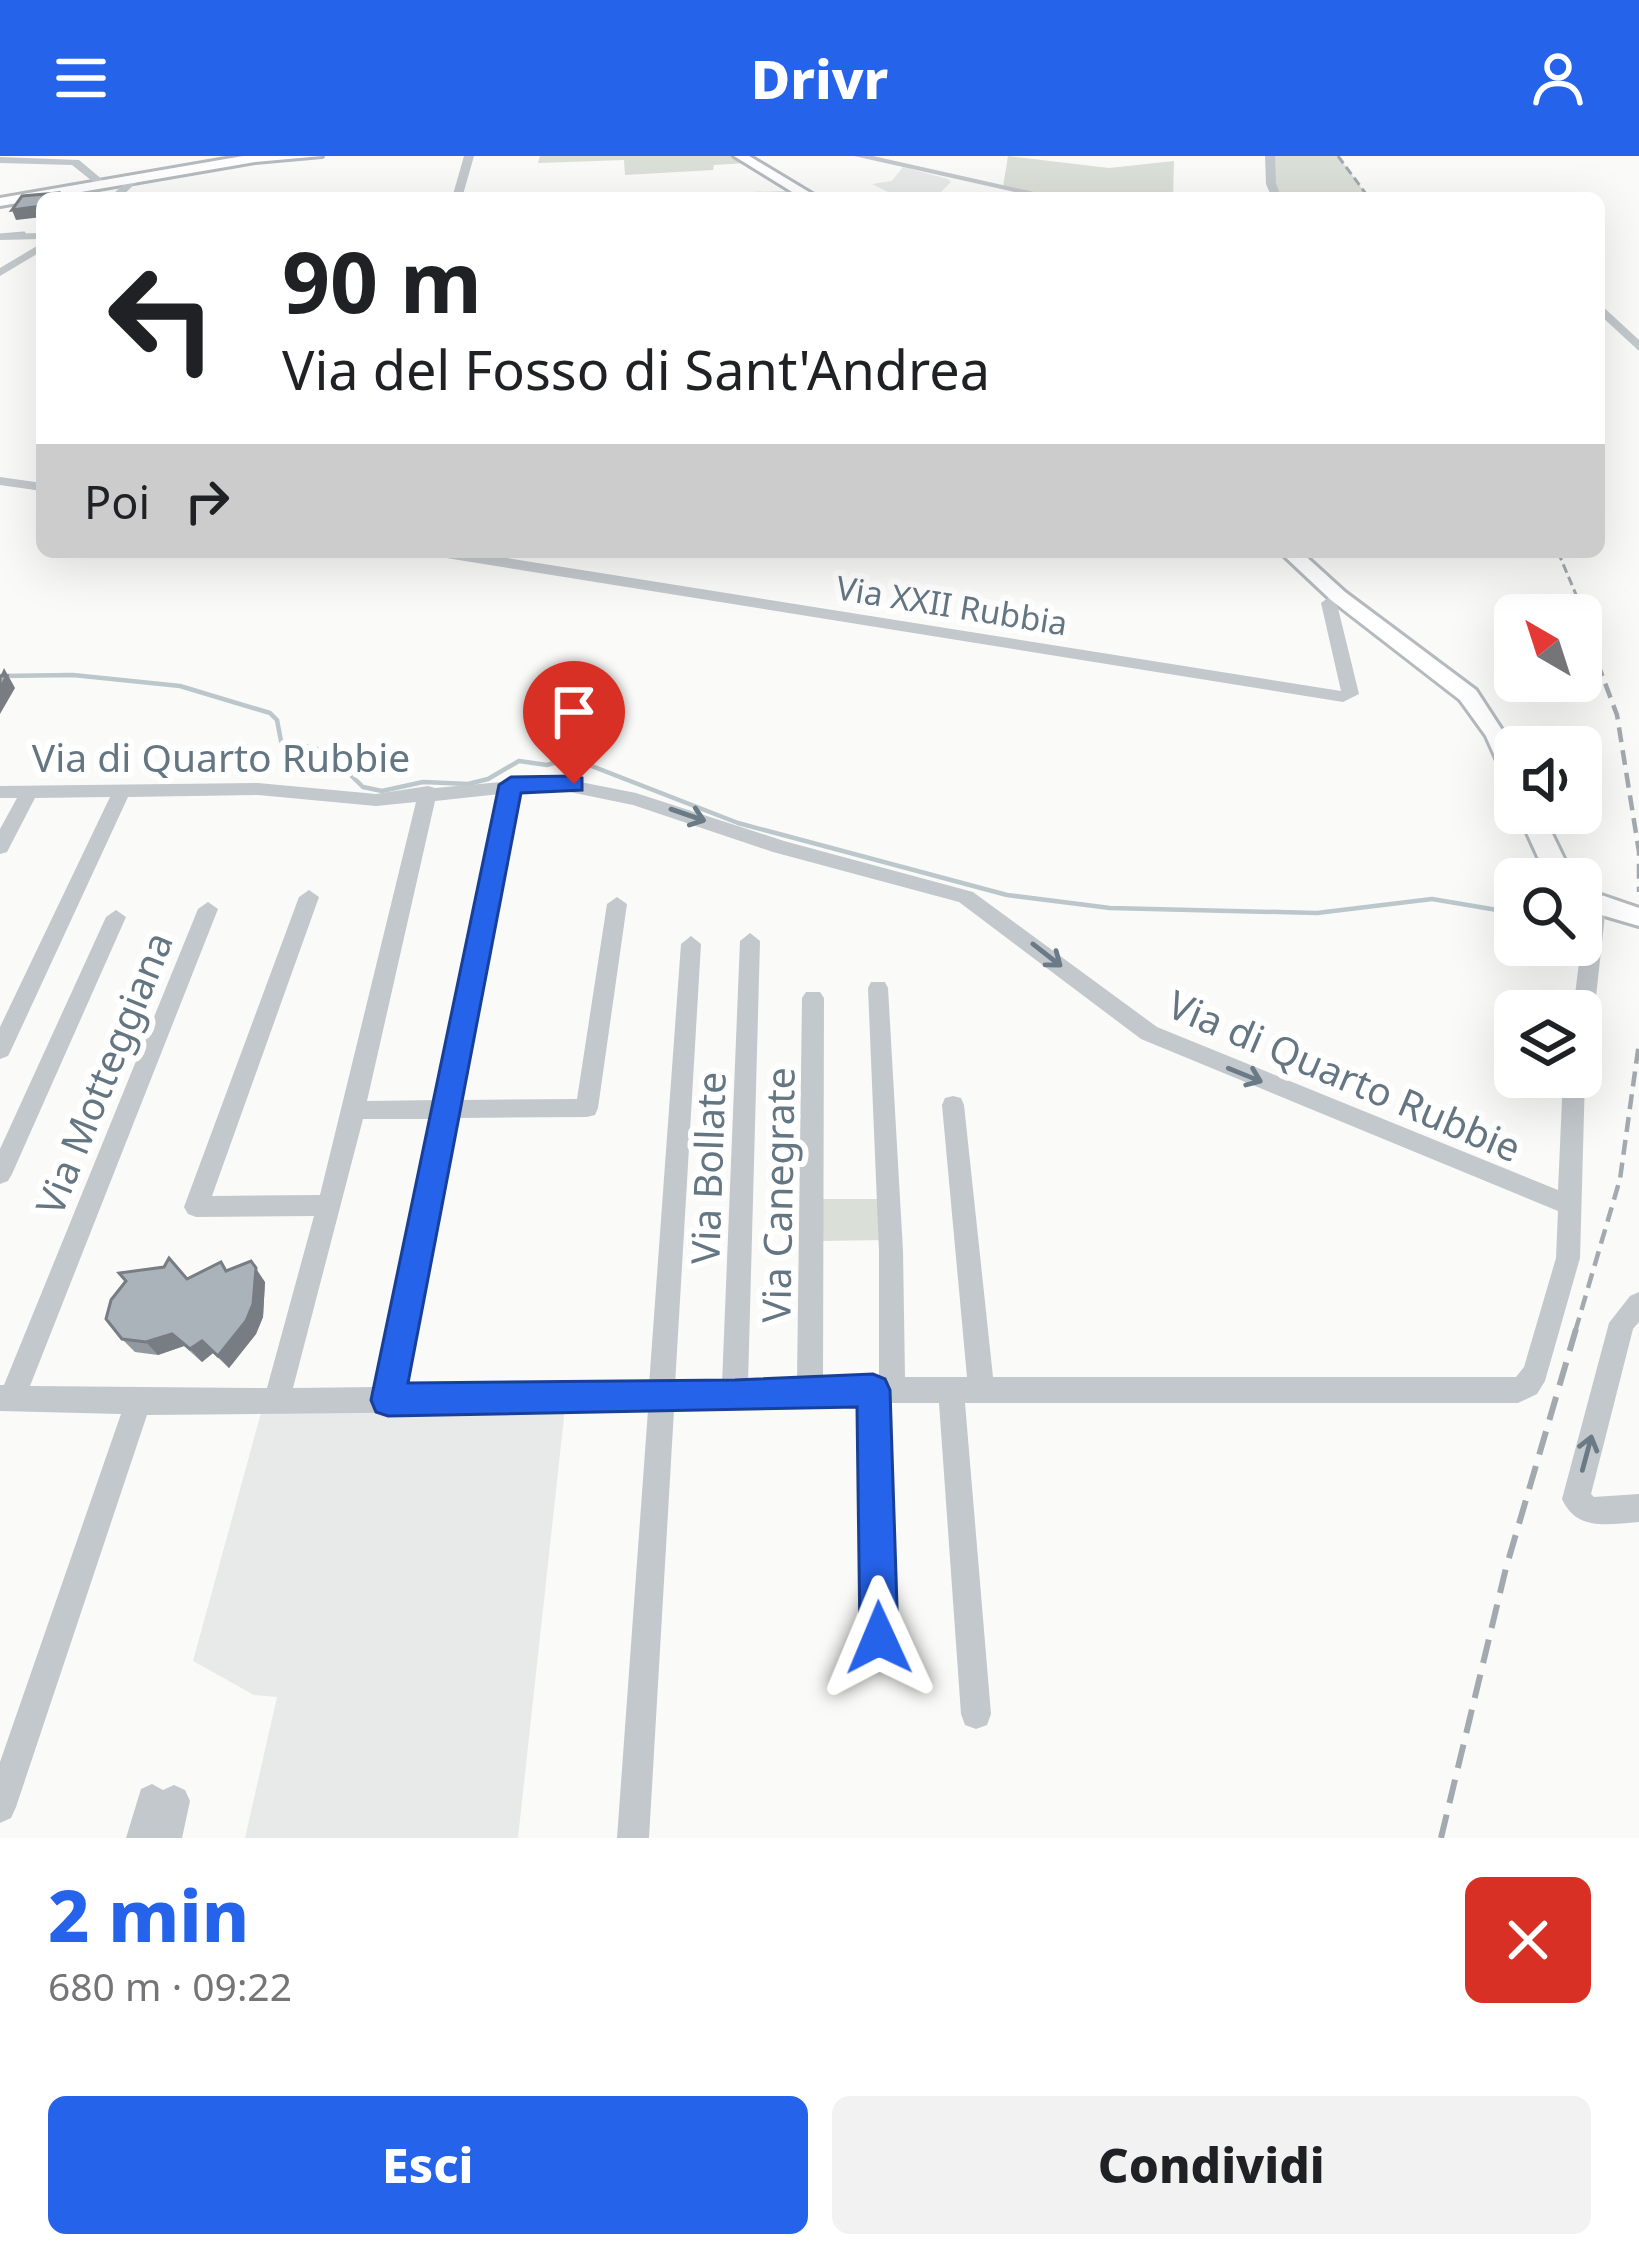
<!DOCTYPE html>
<html lang="it">
<head>
<meta charset="utf-8">
<style>
  body { margin:0; font-family:"Noto Sans",sans-serif; background:#f2f2f2; color:#202124; height:100vh; display:flex; flex-direction:column; font-size:45px; white-space:nowrap }
  * { box-sizing:border-box; margin:0 }
  p { font-size:39px; color:#757577 }
  .icon { flex:none; width:66px; height:66px; fill:none; stroke:currentColor; stroke-width:2; stroke-linecap:round; stroke-linejoin:round }
  .map { position:relative; height:1682px; overflow:hidden }
  .panel { display:flex; flex-direction:column; background:#fff; flex:1 }
  .panel>* { flex:none }
  .guide { position:absolute; left:36px; top:36px; width:1569px; height:366px; border-radius:18px; box-shadow:0 12px 48px #0002; background:#fff; color:#202124; overflow:hidden }
  .needle { width:78px; rotate:321deg }
  .fabs { position:absolute; left:1494px; top:438px; display:grid; gap:24px }
  .fabs a { display:grid; place-items:center; width:108px; height:108px; border-radius:18px; background:#fff; box-shadow:0 12px 48px #0002; font-size:60px }
  .pin { position:absolute; display:grid; place-items:center; width:102px; height:102px; color:#fff; margin:-123px -51px; border-radius:50% 50% 50% 0; rotate:-45deg; box-shadow:0 0 12px #0007 }
  .pin .icon { rotate:45deg }
  .me { position:absolute; width:132px; margin:-66px; rotate:359deg; stroke-linejoin:round; filter:drop-shadow(0 0 9px #0008) }
  .turn { display:flex; align-items:center; gap:42px; height:252px; padding:0 48px; font-size:54px }
  .turn .icon { width:156px; height:156px; stroke-width:2.5 }
  .turn b { display:block; font-size:84px; line-height:102px }
  .then { display:flex; align-items:center; height:114px; padding:0 48px; background:#0003; gap:24px; font-size:45px }
  .round { display:grid; place-items:center; flex:none; width:126px; height:126px; border-radius:18px; background:#f2f2f2 }
  .overview { display:flex; align-items:center; justify-content:space-between; height:204px; padding:0 48px }
  h1 { font-size:72px; font-weight:800; line-height:90px; color:#2563eb }
  .cta { display:flex; gap:24px; margin-top:auto; padding:24px 48px }
  .cta a { flex:1; height:138px; border-radius:18px; background:#2563eb; color:#fff; font-size:48px; font-weight:800; line-height:138px; text-align:center }
  .cta a+a { background:#f2f2f2; color:#202124 }
  header { display:flex; justify-content:space-between; align-items:center; height:156px; padding:0 48px; background:#2563eb; color:#fff; font-size:54px; font-weight:800 }
  .map>svg:first-child { display:block }
  .built { fill:#e8e9e9 }
  .green { fill:#dadfd7 }
  .lines { fill:none; stroke-linecap:round; stroke-linejoin:round }
  .stream-far1 { stroke:#bbc7cb; stroke-width:3 }
  .stream { stroke:#bbc7cb; stroke-width:4.5 }
  .major-casing { stroke:#b5babe; stroke-width:6 }
  .minor { fill:#c3c8cc; fill-rule:evenodd }
  .major { fill:#fff; fill-rule:evenodd }
  .rail-far2 { stroke:#a2aab0; stroke-width:3; stroke-dasharray:9 4.5; stroke-linecap:butt }
  .rail-far1 { stroke:#a2aab0; stroke-width:4.5; stroke-dasharray:15 8; stroke-linecap:butt }
  .rail { stroke:#a2aab0; stroke-width:6; stroke-dasharray:24 12; stroke-linecap:butt }
  .wall { fill:#929a9f }
  .shaded-wall { fill:#777d82 }
  .building { fill:#aab3b9; stroke:#777d82; stroke-width:3 }
  .oneway { stroke:#6a7a87 }
  .route { fill:#2563eb; stroke:#184099; stroke-width:3 }
  .labels { text-anchor:middle; dominant-baseline:central; stroke-width:12; stroke-linejoin:round; paint-order:stroke }
  .far-street-label { font-size:33px; fill:#657683; stroke:#fff }
  .street-label { font-size:39px; fill:#657683; stroke:#fff }
</style>
</head>
<body>
<header><svg class="icon" aria-label="menu" viewBox="0 0 24 24"><path d="M4 6h16M4 12h16M4 18h16"/></svg>Drivr<svg class="icon" aria-label="person" viewBox="0 0 24 24"><circle cx="12" cy="8" r="4"/><path d="M4 21q1-7 8-7t8 7"/></svg></header>
<div class="map">
<svg width="1639" height="1682" viewBox="0 0 1639 1682">
  <rect width="100%" height="100%" fill="#fafaf8"/>
  <!-- built -->
  <g class="built">
    <polygon points="903,11 948,23 951,26 935,42 900,42 872,28 892,25"/>
    <polygon points="565,1252 518,1682 245,1682 277,1541 254,1539 193,1505 262,1253"/>
  </g>
  <!-- green -->
  <g class="green">
    <polygon points="540,0 735,0 747,7 714,9 713,14 625,19 624,4 538,7"/>
    <polygon points="1008,0 1109,12 1174,5 1173,42 1051,42 1003,31"/>
    <polygon points="1270,0 1338,0 1369,42 1277,42"/>
    <polygon points="821,1043 881,1043 883,1084 821,1085"/>
  </g>
  <g class="lines">
    <!-- stream-far1 -->
    <polyline class="stream-far1" points="0,79 24,77"/>
    <!-- stream -->
    <polyline class="stream" points="0,520 73,519 180,530 270,557 277,564 281,585 326,595 363,631 382,635 423,626 468,628 488,623 519,605 547,609 571,602 738,667 1007,739 1110,752 1317,757 1432,743 1515,757"/>
    <defs>
      <g id="major">
        <polygon points="243,0 322,0 255,6 0,50 0,42"/>
        <polygon points="734,0 749,0 819,42 802,42"/>
        <polygon points="1280,396 1301,396 1345,436 1476,534 1515,594 1515,629 1507,627 1486,580 1460,544 1331,444"/>
        <polygon points="1518,657 1542,657 1574,723 1548,723"/>
        <polygon points="1581,732 1639,752 1639,770 1581,753"/>
      </g>
    </defs>
    <!-- major casing -->
    <use href="#major" class="major-casing"/>
    <!-- minor -->
    <g class="minor">
      <polygon points="464,0 474,0 462,42 452,42"/>
      <polygon points="854,0 873,0 1061,42 1041,42"/>
      <polygon points="1265,0 1275,0 1276,28 1282,42 1272,42 1266,28"/>
      <polygon points="0,1 79,4 110,30 101,32 72,9 0,7"/>
      <polygon points="133,19 142,21 120,42 109,42"/>
      <polygon points="807,35 803,40 598,42 603,39"/>
      <polygon points="42,77 42,83 0,84 0,78"/>
      <polygon points="42,87 42,95 0,120 0,112"/>
      <polygon points="1599,147 1639,184 1639,195 1599,158"/>
      <polygon points="0,321 42,327 42,335 0,329"/>
      <polygon points="432,396 469,396 1341,535 1321,447 1338,435 1346,440 1337,448 1359,538 1343,546 440,401"/>
      <path d="M 555,621 L 636,637 L 784,685 L 973,736 L 1157,871 L 1558,1034 L 1563,921 L 1581,921 L 1582,915 L 1585,921 L 1580,1102 L 1545,1225 L 1537,1238 L 1518,1247 L 965,1247 L 991,1558 L 987,1569 L 976,1573 L 965,1569 L 961,1558 L 939,1247 L 886,1247 L 894,1482 L 889,1492 L 879,1497 L 869,1492 L 864,1482 L 860,1247 L 674,1254 L 649,1682 L 617,1682 L 648,1254 L 147,1259 L 16,1651 L 11,1662 L 0,1667 L 0,1606 L 121,1258 L 0,1255 L 0,1229 L 4,1229 L 198,753 L 208,746 L 218,753 L 30,1230 L 267,1232 L 314,1060 L 196,1061 L 188,1058 L 184,1051 L 299,741 L 309,734 L 319,741 L 212,1040 L 320,1039 L 416,646 L 376,650 L 258,639 L 128,641 L 11,894 L 8,900 L 0,903 L 0,871 L 110,641 L 35,642 L 7,696 L 0,698 L 0,673 L 17,642 L 0,642 L 0,630 L 258,627 L 376,638 L 428,630 L 435,632 ZM 555,633 L 633,649 L 773,696 L 959,746 L 1141,883 L 1558,1055 L 1556,1102 L 1524,1211 L 1516,1221 L 993,1221 L 964,949 L 961,942 L 953,940 L 945,942 L 942,949 L 967,1221 L 905,1221 L 903,1095 L 888,832 L 885,826 L 871,826 L 868,832 L 879,1095 L 879,1221 L 823,1224 L 824,842 L 820,836 L 806,836 L 802,842 L 797,1225 L 748,1228 L 760,785 L 750,777 L 740,785 L 722,1228 L 675,1229 L 701,788 L 691,780 L 681,788 L 649,1229 L 404,1231 L 456,962 L 587,961 L 595,959 L 598,952 L 627,748 L 617,741 L 607,748 L 577,943 L 459,944 L 519,637 ZM 500,638 L 437,944 L 367,945 L 435,645 ZM 363,963 L 433,963 L 378,1231 L 293,1232 Z"/>
      <polygon points="1596,743 1606,750 1592,877 1589,883 1581,886 1581,855 1573,855 1586,750"/>
      <polygon points="116,754 126,761 12,1018 8,1025 0,1028 0,993 106,761"/>
      <path d="M 1639,1136 L 1639,1166 L 1633,1173 L 1591,1338 L 1594,1341 L 1639,1338 L 1639,1366 C 1609,1368 1577,1376 1562,1343 L 1609,1167 L 1630,1140 Z"/>
      <polygon points="152,1628 163,1634 174,1629 185,1634 190,1645 182,1682 126,1682 141,1633"/>
    </g>
    <!-- major -->
    <use href="#major" class="major"/>
    <!-- rail-far2 -->
    <g class="rail-far2">
      <polyline points="1338,0 1369,42"/>
      <polyline points="1558,396 1583,455"/>
    </g>
    <!-- rail-far1 -->
    <g class="rail-far1">
      <polyline points="1582,452 1592,476"/>
      <polyline points="1581,463 1617,559 1639,696 1639,736"/>
      <polyline points="1575,1176 1620,1023 1639,887"/>
    </g>
    <!-- rail -->
    <polyline class="rail" points="1441,1682 1506,1412 1576,1173"/>
  </g>
  <!-- wall -->
  <polygon class="wall" points="187,1123 265,1126 263,1161 256,1178 229,1212 213,1197 202,1206 184,1190 158,1199 135,1196 122,1183"/>
  <!-- shaded-wall -->
  <g class="shaded-wall">
    <polygon points="42,50 42,61 16,64 12,54"/>
    <polygon points="4,512 15,532 0,558 0,521"/>
    <polygon points="251,1105 265,1126 263,1161 256,1178 229,1212 218,1200"/>
    <polygon points="172,1178 184,1190 158,1199 146,1186"/>
    <polygon points="202,1185 213,1197 202,1206 190,1193"/>
  </g>
  <!-- building -->
  <g class="building">
    <polygon points="57,37 52,42 42,42 42,50 12,54 22,40"/>
    <polygon points="0,520 7,520 0,533"/>
    <polygon points="169,1102 187,1123 221,1106 226,1115 251,1105 256,1112 253,1148 246,1165 218,1200 202,1185 190,1193 172,1178 146,1186 122,1183 106,1163 111,1144 126,1125 119,1117 164,1111"/>
  </g>
  <!-- one-way arrows -->
  <defs><path id="oneway-shaft" d="M-6 0H5M1.5-3L5.5 0L1.5 3" fill="none" stroke-width="1.6" stroke-linecap="round" stroke-linejoin="round" transform="scale(3)"/></defs>
  <g class="oneway">
    <use href="#oneway-shaft" transform="translate(688 659) rotate(19)"/>
    <use href="#oneway-shaft" transform="translate(1047 799) rotate(38)"/>
    <use href="#oneway-shaft" transform="translate(1245 919) rotate(22)"/>
    <use href="#oneway-shaft" transform="translate(1587 1297) rotate(-75)"/>
  </g>
  <!-- route -->
  <polygon class="route" points="574,620 582,622 582,634 521,637 408,1227 735,1224 873,1218 885,1223 890,1234 898,1482 892,1495 879,1501 866,1495 860,1482 857,1251 388,1260 376,1256 371,1244 499,629 511,621"/>
  <g class="labels">
    <!-- far-street labels -->
    <g class="far-street-label">
      <text transform="translate(952 449) rotate(9)">Via XXII Rubbia</text>
    </g>
    <!-- street labels -->
    <g class="street-label">
      <text x="221" y="600">Via di Quarto Rubbie</text>
      <text transform="translate(103 917) rotate(-68)">Via Motteggiana</text>
      <text transform="translate(1345 919) rotate(23)">Via di Quarto Rubbie</text>
      <text transform="translate(707 1012) rotate(-88)">Via Bollate</text>
      <text transform="translate(777 1039) rotate(-89)">Via Canegrate</text>
    </g>
  </g>
</svg>
<div class="fabs">
<a><svg class="needle" viewBox="-14 -14 28 28"><path d="M0-13l5 13h-10z" fill="#e53935"/><path d="M0 13l5-13h-10z" fill="#757577"/></svg></a>
<a><svg class="icon" aria-label="sound" viewBox="0 0 24 24"><path d="M4 9h4l5-4v14l-5-4H4zM17 9q2 3 0 6"/></svg></a>
<a><svg class="icon" aria-label="search" viewBox="0 0 24 24"><circle cx="10" cy="10" r="6"/><path d="M15 15l6 6"/></svg></a>
<a><svg class="icon" aria-label="layers" viewBox="0 0 24 24"><path d="M12 4l9 5-9 5-9-5zM3 14l9 5 9-5"/></svg></a>
</div>
<div class="pin" style="left:574px;top:628px;background:#d93025"><svg class="icon" aria-label="arrive" viewBox="0 0 24 24"><path d="M6 21V4h12l-3 4 3 4H6"/></svg></div>
<svg class="me" style="left:879px;top:1482px" viewBox="-20 -20 40 40"><path d="M0-17L14 15 0 8-14 15z" fill="#2563eb" stroke="#fff" stroke-width="4"/></svg>
<div class="guide">
<div class="turn"><svg class="icon" aria-label="left" viewBox="0 0 24 24"><path d="M17 20v-9H6M10 6l-5 5 5 5"/></svg><div><b>90 m</b>Via del Fosso di Sant'Andrea</div></div>
<div class="then">Poi<svg class="icon" aria-label="right" viewBox="0 0 24 24"><path d="M7 20v-9h11M14 6l5 5-5 5"/></svg></div>
</div>
</div>
<section class="panel">
<div class="overview"><div><h1>2 min</h1><p>680 m · 09:22</p></div><a class="round" style="background:#d93025;color:#fff"><svg class="icon" aria-label="close" viewBox="0 0 24 24"><path d="M6 6l12 12M18 6L6 18"/></svg></a></div>
<div class="cta"><a>Esci</a><a>Condividi</a></div>
</section>
</body>
</html>
